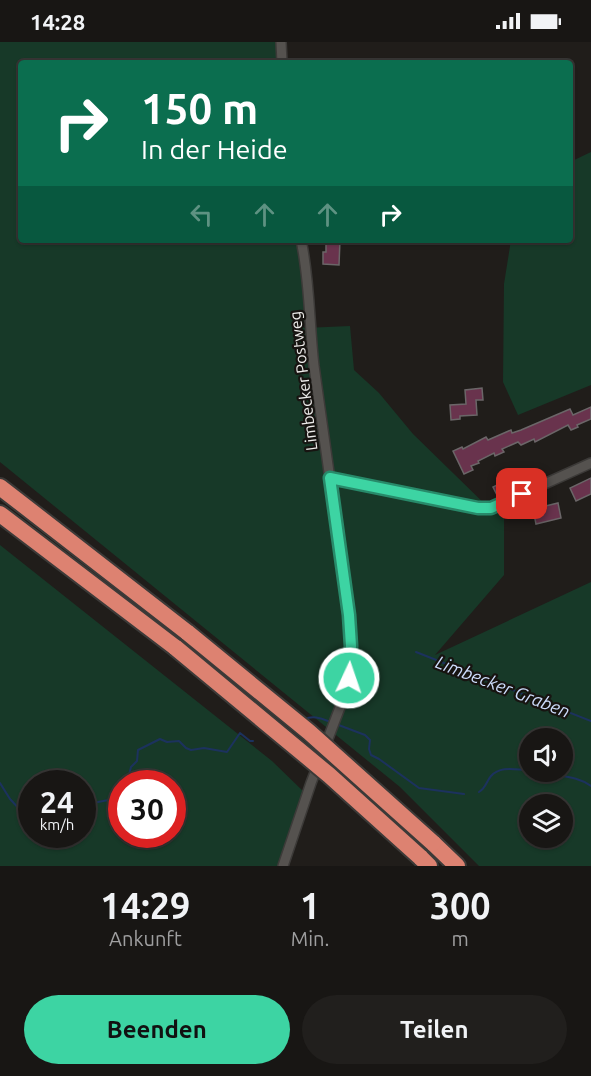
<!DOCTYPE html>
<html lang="de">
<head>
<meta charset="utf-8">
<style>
  body { margin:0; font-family:Ubuntu,sans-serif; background:#211f1d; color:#f1f3f6; height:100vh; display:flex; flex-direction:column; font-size:22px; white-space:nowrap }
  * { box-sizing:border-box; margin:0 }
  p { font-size:20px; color:#9f9fa0 }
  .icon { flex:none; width:33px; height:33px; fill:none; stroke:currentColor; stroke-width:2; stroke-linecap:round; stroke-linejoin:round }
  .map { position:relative; height:824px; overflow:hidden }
  .side { display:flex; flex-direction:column; background:#181614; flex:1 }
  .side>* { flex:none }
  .guide { position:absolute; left:18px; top:18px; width:555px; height:183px; border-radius:6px; box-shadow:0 2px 4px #0004,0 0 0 2px #363534; background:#0b6e4f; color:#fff; overflow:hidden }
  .buttons { position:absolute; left:519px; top:686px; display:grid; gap:12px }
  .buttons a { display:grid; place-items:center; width:54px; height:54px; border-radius:50%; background:#181614; box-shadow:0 2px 4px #0004,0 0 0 2px #363534; font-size:30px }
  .speed { position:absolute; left:18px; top:728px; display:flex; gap:12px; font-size:30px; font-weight:700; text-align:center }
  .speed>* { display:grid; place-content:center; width:78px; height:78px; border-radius:50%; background:#181614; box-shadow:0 2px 4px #0004,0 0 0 2px #363534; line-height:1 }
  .speed small { font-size:15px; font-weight:400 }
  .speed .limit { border:9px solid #d22; background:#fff; color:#111 }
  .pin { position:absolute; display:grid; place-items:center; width:51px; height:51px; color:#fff; margin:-26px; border-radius:12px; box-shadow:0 3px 9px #0006 }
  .me { position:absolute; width:66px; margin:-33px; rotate:3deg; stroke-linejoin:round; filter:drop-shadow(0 0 4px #0008) }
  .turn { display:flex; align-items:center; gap:21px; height:126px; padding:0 24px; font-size:27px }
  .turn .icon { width:78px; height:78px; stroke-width:2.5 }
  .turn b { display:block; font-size:42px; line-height:51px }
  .lanes { display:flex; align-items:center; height:57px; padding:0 24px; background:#0003; justify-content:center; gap:30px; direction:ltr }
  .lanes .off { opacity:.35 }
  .eta { display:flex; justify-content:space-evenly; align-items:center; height:102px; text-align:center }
  .eta b { font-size:36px; font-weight:700; line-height:42px }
  .button { display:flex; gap:12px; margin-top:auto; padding:12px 24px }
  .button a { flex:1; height:69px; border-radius:36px; background:#3dd4a3; color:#111; font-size:24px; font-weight:700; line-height:69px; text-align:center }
  .button a+a { background:#211f1d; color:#f1f3f6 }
  .status { display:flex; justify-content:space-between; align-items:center; height:42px; padding:0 30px; background:#181614; direction:ltr }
  .status svg { height:16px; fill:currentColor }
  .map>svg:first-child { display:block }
  .green { fill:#173928; fill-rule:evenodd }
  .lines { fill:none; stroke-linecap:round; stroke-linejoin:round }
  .stream { stroke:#1c325e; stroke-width:2 }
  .building { fill:#69334d; stroke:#6b6668; stroke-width:1.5 }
  .street-casing { stroke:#3c3a38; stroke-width:12 }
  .highway-casing { stroke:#3c3a38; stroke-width:20 }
  .street { stroke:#55524f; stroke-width:9 }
  .highway { stroke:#dd8271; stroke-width:16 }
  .highway-bridge-casing { stroke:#3c3a38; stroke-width:20; stroke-linecap:butt }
  .highway-bridge { stroke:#dd8271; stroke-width:16 }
  .route-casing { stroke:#288a6a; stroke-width:15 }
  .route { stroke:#3dd4a3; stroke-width:10 }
  .labels { text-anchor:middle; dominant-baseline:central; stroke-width:4.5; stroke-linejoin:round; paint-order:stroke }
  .street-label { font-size:16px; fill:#edecea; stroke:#171411 }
  .water-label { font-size:18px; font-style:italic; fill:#ccdcfb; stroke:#171411 }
</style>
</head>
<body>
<div class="status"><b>14:28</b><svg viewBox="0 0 49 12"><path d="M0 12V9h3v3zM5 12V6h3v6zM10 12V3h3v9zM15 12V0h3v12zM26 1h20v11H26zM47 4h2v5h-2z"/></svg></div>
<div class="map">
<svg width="591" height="824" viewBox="0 0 591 824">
  <rect width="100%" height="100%" fill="#201d1a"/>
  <!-- green -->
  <g class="green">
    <path d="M 0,0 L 279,0 L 279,21 L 21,21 L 21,198 L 296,198 L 303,229 L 304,286 L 350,284 L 354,328 L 379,351 L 413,392 L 494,471 L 504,466 L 504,533 L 435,613 L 591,540 L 591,824 L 479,824 L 400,745 L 0,420 ZM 530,696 L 562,696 L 562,729 L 530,729 ZM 530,762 L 562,762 L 562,795 L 530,795 Z"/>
    <polygon points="591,110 591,343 518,373 503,340 504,242 511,198 570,198 570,120"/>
    <path d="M 0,503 L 272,719 L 306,752 L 282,824 L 0,824 ZM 32,741 L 82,741 L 82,792 L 32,792 ZM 122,741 L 172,741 L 172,792 L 122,792 Z"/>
  </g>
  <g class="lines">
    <!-- stream -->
    <g class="stream">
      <polyline points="416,610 591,679"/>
      <path d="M 305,677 C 314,673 322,677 331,680"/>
      <polyline points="336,682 365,693 370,698 369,707 371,713 379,717 419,746 464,752"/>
      <path d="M 539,729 C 558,736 574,732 591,744"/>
      <polyline points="0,741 10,757 23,771 32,770"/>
      <polyline points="127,741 131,725 137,719 138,708 160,697 167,700 179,699 186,706 191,708 204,706 227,710 240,691 250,699 253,699"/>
      <path d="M 479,750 C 486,746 486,740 491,734 C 501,723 516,728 530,728"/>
      <polyline points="82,763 114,757 122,753"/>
    </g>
  </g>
  <!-- building -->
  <g class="building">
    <polygon points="326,198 340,198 339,223 323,222 323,210 326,210"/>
    <polygon points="482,346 483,358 476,358 477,373 460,374 460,377 451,378 450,363 466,362 465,348"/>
    <polygon points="591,365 591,377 577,383 578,385 571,388 568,383 535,400 534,397 521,403 518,400 502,407 504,410 495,414 494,411 478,419 479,421 471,424 473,428 464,432 453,409 462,405 463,407 486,395 488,398 511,388 512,391 521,388 570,367 573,373"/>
    <polygon points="591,436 591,452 576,459 570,446"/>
    <polygon points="509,437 514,448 498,455 493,445"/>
    <polygon points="558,461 561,476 536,482 533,467"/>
  </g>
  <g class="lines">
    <defs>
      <g id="street">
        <polyline points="281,0 282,21"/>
        <polyline points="330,436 478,466 491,466 591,421"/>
        <path d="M 283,824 L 311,741 L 347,647 L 351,626 L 349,572 L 314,324 C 309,281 310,239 301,198"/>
      </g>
      <g id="highway">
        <polyline points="0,445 188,591"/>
        <polyline points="0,472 176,606"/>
        <polyline points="433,801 457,824"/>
        <polyline points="420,815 429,824"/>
      </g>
    </defs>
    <!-- street casing -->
    <use href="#street" class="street-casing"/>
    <!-- highway casing -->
    <use href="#highway" class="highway-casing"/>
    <!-- street -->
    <use href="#street" class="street"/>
    <!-- highway -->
    <use href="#highway" class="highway"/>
    <defs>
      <g id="highway-bridge">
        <polyline points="188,591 309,690 433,801"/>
        <polyline points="176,606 329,733 420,815"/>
      </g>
    </defs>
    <!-- highway-bridge casing -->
    <use href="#highway-bridge" class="highway-bridge-casing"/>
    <!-- highway-bridge -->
    <use href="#highway-bridge" class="highway-bridge"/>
  </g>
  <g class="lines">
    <defs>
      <polyline id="route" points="349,636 351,604 349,573 330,436 478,466 491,466 522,452"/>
    </defs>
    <!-- route casing -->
    <use href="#route" class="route-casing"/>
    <!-- route -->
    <use href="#route" class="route"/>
  </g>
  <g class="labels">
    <!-- street labels -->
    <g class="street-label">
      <text transform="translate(303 339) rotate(-97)">Limbecker Postweg</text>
    </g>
    <!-- water labels -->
    <g class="water-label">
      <text transform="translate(503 644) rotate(21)">Limbecker Graben</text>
    </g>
  </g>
</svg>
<div class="buttons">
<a><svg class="icon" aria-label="sound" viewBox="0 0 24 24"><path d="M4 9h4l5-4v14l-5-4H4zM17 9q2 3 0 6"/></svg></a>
<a><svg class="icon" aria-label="layers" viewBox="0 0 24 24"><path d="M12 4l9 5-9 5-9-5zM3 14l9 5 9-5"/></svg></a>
</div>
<div class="speed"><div>24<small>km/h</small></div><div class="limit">30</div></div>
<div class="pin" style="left:522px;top:452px;background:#d93025"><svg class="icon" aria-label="arrive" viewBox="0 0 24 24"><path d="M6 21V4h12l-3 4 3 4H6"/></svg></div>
<svg class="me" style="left:349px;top:636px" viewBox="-20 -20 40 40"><circle r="17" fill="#3dd4a3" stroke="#fff" stroke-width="3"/><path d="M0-11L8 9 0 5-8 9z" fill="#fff"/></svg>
<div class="guide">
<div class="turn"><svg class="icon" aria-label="right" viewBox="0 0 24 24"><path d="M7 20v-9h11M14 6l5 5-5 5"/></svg><div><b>150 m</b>In der Heide</div></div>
<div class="lanes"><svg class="icon off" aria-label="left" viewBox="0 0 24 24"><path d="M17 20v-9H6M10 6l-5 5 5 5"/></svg><svg class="icon off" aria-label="ahead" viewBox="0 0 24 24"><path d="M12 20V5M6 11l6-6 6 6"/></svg><svg class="icon off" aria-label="ahead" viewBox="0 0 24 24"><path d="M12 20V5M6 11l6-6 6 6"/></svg><svg class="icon" aria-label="right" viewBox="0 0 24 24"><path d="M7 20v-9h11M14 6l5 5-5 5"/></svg></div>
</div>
</div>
<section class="side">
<div class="eta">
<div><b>14:29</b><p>Ankunft</p></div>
<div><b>1</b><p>Min.</p></div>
<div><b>300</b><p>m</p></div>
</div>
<div class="button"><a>Beenden</a><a>Teilen</a></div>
</section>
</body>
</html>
